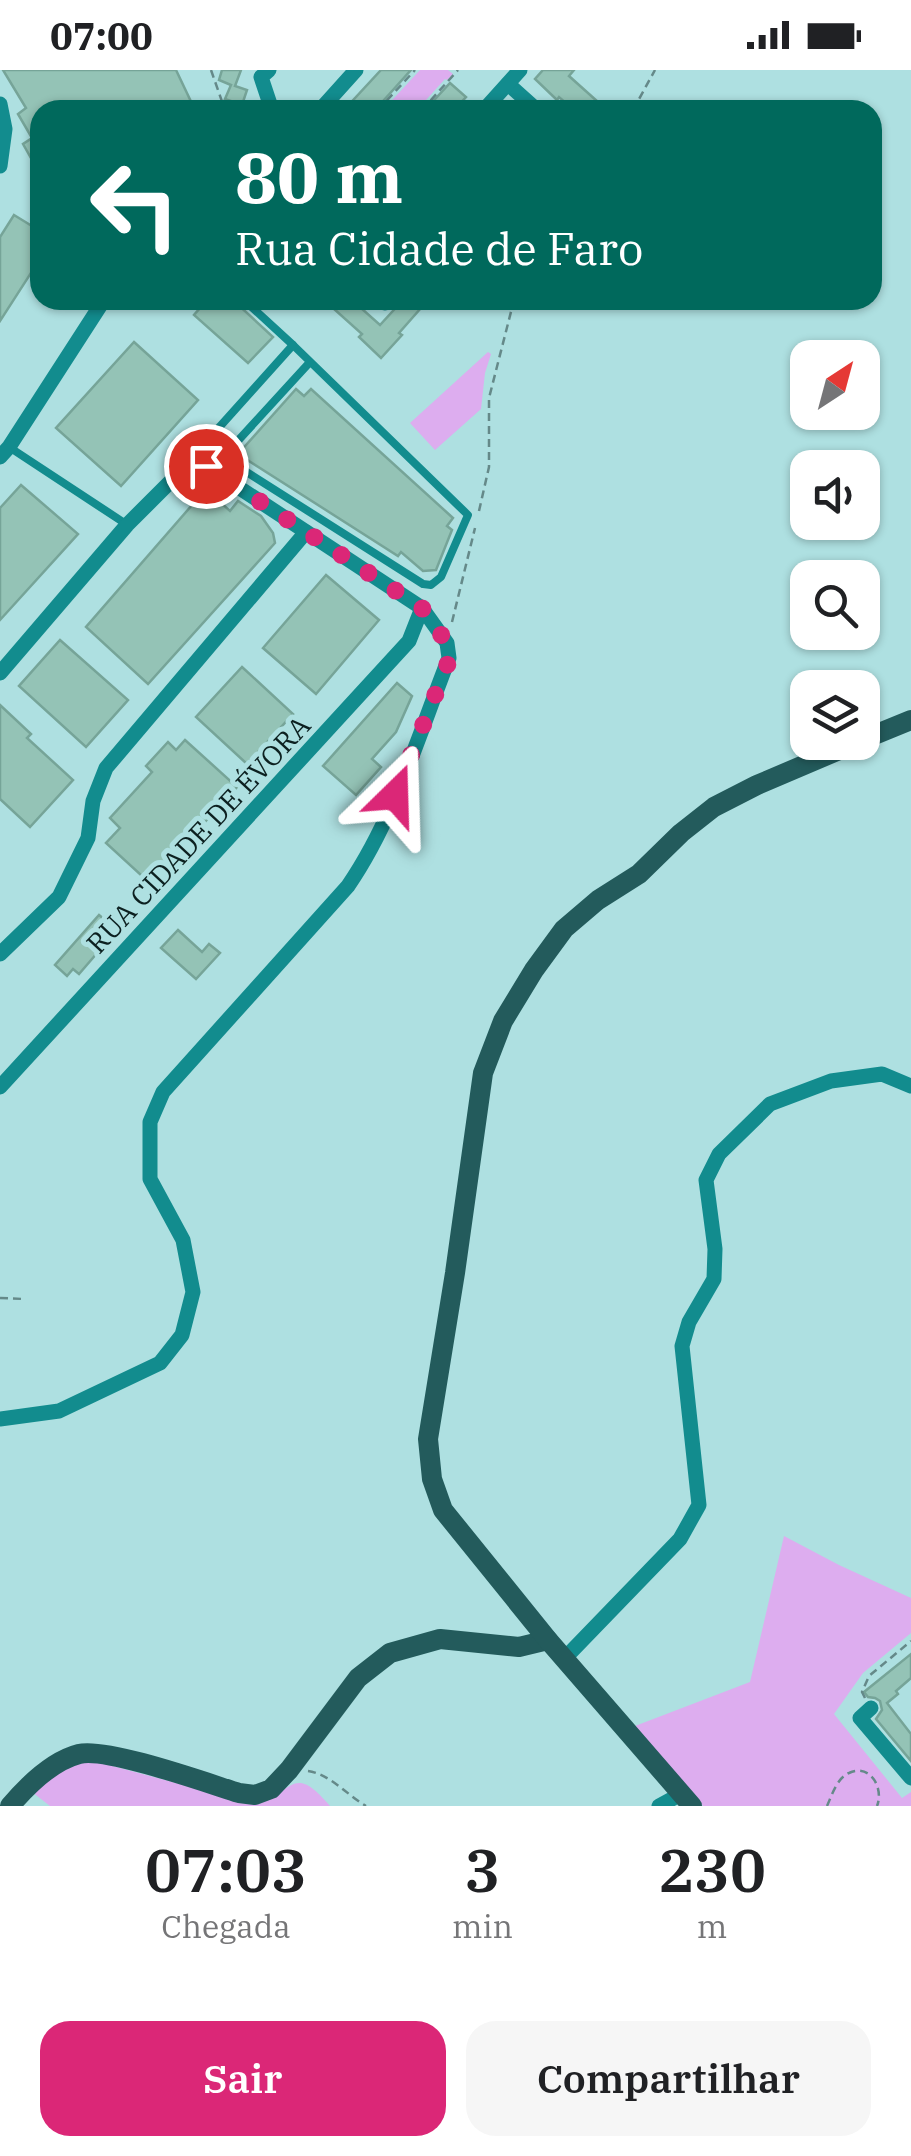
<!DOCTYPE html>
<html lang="pt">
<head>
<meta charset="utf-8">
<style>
  body { margin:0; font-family:"IBM Plex Serif",serif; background:#f6f6f6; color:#202124; height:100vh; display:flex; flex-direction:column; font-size:38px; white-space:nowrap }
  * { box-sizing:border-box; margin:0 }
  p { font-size:32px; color:#757577 }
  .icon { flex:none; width:55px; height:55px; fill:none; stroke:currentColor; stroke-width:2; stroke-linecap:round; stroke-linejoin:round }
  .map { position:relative; height:1736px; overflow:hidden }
  .details { display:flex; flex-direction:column; background:#fff; flex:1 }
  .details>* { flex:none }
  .guide { position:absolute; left:30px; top:30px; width:852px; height:210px; border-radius:30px; box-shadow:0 2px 8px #0004; background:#00695c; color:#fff; overflow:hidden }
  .needle { width:65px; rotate:36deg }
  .fabs { position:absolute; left:790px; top:270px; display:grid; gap:20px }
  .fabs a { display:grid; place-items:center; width:90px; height:90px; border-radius:20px; background:#fff; box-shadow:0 2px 8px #0004; font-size:50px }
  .pin { position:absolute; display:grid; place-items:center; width:85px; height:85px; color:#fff; margin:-42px; border:5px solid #fff; border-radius:50%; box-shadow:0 2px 10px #0007 }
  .me { position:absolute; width:110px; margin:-55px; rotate:22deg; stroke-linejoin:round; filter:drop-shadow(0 0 8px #0008) }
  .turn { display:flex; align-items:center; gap:35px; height:210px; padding:0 40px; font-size:45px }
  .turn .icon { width:130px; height:130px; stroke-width:2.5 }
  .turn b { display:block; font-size:70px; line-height:85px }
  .eta { display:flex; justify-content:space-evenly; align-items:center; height:170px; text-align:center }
  .eta b { font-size:60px; font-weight:600; line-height:70px }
  .cta { display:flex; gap:20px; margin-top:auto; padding:20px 40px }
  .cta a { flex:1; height:115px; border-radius:30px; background:#db2777; color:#fff; font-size:40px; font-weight:600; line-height:115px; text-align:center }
  .cta a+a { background:#f6f6f6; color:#202124 }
  .status { display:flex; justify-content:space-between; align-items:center; height:70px; padding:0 50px; background:#fff; direction:ltr }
  .status svg { height:28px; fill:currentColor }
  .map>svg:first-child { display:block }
  .green { fill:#ddadef }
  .building { fill:#94c3b6; stroke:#76a498; stroke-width:2.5 }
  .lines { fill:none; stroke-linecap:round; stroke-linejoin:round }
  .path { stroke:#658989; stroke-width:2.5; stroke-dasharray:8 5; stroke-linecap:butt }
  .lane { stroke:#128c8e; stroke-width:8 }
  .street { stroke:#128c8e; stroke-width:15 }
  .secondary { stroke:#235b5c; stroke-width:20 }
  .route { stroke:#db2777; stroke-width:18; stroke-dasharray:0 32.4 }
  .labels { text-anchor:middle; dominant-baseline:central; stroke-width:10; stroke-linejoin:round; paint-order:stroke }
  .street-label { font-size:28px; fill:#0c2020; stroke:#aee0e1 }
</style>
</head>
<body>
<div class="status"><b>07:00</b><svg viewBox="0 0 49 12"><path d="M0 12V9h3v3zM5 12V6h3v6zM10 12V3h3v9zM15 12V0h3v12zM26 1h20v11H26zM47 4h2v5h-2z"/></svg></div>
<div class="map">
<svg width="911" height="1736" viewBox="0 0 911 1736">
  <rect width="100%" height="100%" fill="#aee0e1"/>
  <!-- green -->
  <g class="green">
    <polygon points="420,0 448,0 453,4 447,10 445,9 417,40 383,40"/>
    <polygon points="488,282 491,284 485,303 481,339 435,380 410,353"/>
    <polygon points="784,1466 839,1495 911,1528 911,1563 863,1603 834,1644 902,1728 911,1722 911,1736 703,1736 635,1656 750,1612"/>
    <path d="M 90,1690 L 255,1734 C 295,1723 292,1692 330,1736 L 50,1736 L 32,1722 L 60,1701 Z"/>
  </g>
  <!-- building -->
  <g class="building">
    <polygon points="3,0 176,0 195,40 40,40 40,104 23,74 32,68 18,44 26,38"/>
    <polygon points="222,0 241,0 235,16 247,20 242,35 225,29 231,15 219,10"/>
    <polygon points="381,0 411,0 375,40 344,40"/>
    <polygon points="543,0 574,0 569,6 607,40 574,40 559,27 557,30 535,9"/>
    <polygon points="450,13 466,27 454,40 425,40"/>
    <polygon points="14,145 40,161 40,189 0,251 0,167"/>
    <polygon points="207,230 233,230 273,267 248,293 194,245"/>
    <polygon points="324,230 352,230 380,255 403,230 428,230 399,263 402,265 381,288 359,267 362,264"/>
    <polygon points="134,272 198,330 121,416 56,358"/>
    <polygon points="296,319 304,326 311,319 453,448 447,456 452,460 436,500 423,501 401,482 398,486 238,384"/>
    <polygon points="21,415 78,464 0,550 0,438"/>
    <polygon points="206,419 230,441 238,431 261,446 273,463 275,473 148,614 86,557"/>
    <polygon points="326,505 379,550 316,624 263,578"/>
    <polygon points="60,570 128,630 86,677 19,616"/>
    <polygon points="242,597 293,644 247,694 196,647"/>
    <polygon points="397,613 412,626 396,662 372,689 381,697 356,725 323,696"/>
    <polygon points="0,635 31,664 27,668 73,710 30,757 0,729"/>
    <polygon points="185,670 237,717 192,766 197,770 154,817 106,773 120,758 110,748 152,702 146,696 168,672 176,680"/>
    <polygon points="99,845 117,860 79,904 73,899 67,906 55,895"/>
    <polygon points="178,860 202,882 209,874 220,883 196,909 161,878"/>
    <polygon points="911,1584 911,1608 896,1621 898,1624 887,1633 911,1664 911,1691 876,1649 882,1640 880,1631 875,1628 868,1627 864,1622"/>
  </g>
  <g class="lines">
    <!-- path -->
    <g class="path">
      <polyline points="211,0 225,40"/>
      <polyline points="378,40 415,0"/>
      <polyline points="422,40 458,0"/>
      <polyline points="633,40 655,0"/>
      <polyline points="479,441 489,397 489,328 514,230"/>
      <polyline points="452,552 475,458"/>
      <polyline points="0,1228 24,1229"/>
      <polyline points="865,1628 862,1622 869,1606 911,1571"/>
      <path d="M 308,1701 C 330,1704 347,1725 366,1736"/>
      <path d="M 827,1736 C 832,1725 837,1708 849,1703 C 871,1693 884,1719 877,1736"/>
    </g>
    <!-- lane -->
    <g class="lane">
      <polyline points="244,230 293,275"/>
      <polyline points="9,377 126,454"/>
      <polyline points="194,395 206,372 293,275 468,445 441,507 431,515 423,514 223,387 310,292"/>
    </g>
    <!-- street -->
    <g class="street">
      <polyline points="269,0 261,7 272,40"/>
      <polyline points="508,14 537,40"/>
      <polyline points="0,34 5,59 0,96"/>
      <polyline points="320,40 356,0"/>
      <polyline points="484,40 520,0"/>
      <polyline points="382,230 385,233 388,230"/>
      <polyline points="0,387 9,377 102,233"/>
      <path d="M 0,603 L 127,455 L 181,401 L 194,396 L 206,396 L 422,538 L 447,573 L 449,588 C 419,664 394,749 348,816 L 163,1022 L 150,1052 L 150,1109 L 183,1170 L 193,1222 L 182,1265 L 160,1293 L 59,1341 L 0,1349"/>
      <polyline points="0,884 59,827 88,768 93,731 106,698 306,462"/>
      <polyline points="0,1017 409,571 422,538"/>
      <polyline points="565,1588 680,1469 699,1435 682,1276 689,1252 714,1209 715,1179 706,1110 719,1084 770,1034 831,1011 882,1004 911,1016"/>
      <polyline points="871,1638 860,1648 911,1708"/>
      <polyline points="659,1736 681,1724"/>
    </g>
    <!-- secondary -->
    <g class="secondary">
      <polyline points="862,670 911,650"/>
      <path d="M 10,1736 C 27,1716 52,1691 79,1684 C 106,1677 207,1713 239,1723 L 255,1725 L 271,1719 L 289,1700 L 358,1608 L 390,1583 L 440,1569 L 519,1577 L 548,1570"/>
      <polyline points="692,1736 548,1570 443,1440 432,1409 428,1369 455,1203 483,1003 503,951 534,900 564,859 598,830 639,804 681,763 714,737 757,715 858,672"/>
    </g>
  </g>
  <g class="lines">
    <!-- route -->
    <polyline class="route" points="206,396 422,538 447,573 450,588 395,725"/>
  </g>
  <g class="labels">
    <!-- street labels -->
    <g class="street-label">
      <text transform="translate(198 764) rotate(-47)">RUA CIDADE DE ÉVORA</text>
    </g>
  </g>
</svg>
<div class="fabs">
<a><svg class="needle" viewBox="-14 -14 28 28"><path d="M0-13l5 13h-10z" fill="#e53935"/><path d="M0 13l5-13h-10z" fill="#757577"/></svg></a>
<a><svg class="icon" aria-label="sound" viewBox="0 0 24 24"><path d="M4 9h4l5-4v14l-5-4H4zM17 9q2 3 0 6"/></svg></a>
<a><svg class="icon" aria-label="search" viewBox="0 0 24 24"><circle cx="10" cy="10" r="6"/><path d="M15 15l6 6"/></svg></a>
<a><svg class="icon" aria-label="layers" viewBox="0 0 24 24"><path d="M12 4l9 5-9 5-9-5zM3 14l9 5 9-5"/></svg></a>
</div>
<div class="pin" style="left:206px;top:396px;background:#d93025"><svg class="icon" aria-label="arrive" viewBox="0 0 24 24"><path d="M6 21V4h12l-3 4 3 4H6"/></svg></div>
<svg class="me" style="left:395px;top:725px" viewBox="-20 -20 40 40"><path d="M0-17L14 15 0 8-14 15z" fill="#db2777" stroke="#fff" stroke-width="4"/></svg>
<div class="guide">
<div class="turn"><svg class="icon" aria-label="left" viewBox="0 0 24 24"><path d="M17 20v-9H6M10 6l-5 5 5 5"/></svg><div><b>80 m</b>Rua Cidade de Faro</div></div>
</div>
</div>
<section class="details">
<div class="eta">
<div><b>07:03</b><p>Chegada</p></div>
<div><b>3</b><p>min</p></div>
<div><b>230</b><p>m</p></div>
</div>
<div class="cta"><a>Sair</a><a>Compartilhar</a></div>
</section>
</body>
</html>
